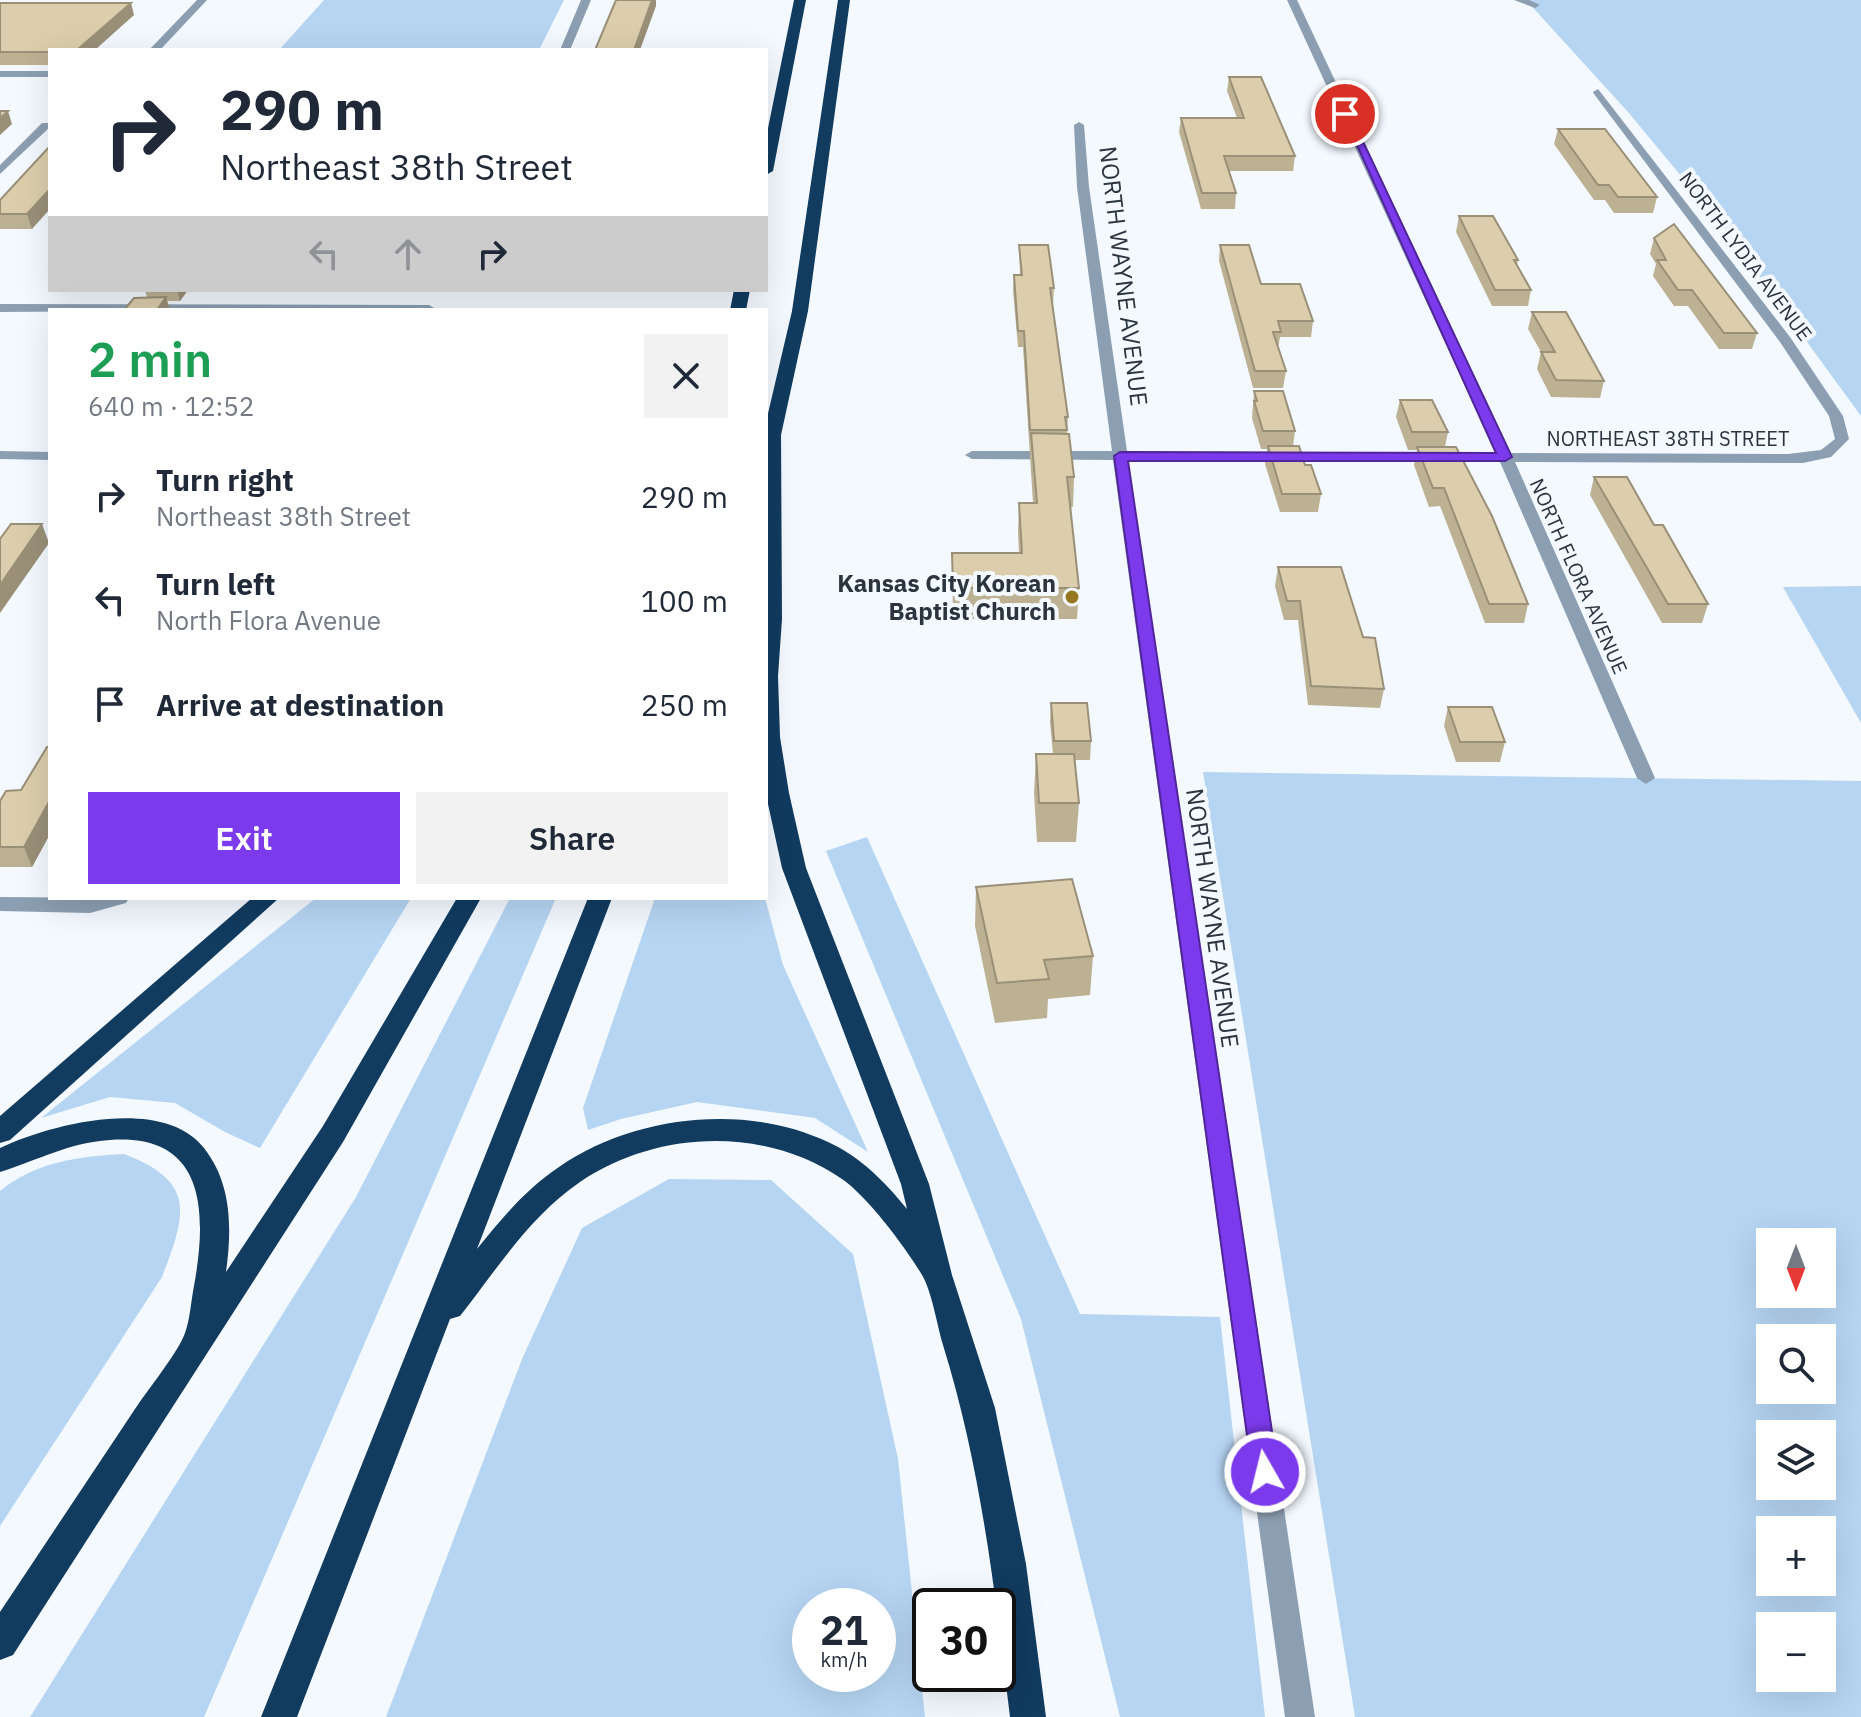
<!DOCTYPE html>
<html lang="en">
<head>
<meta charset="utf-8">
<style>
  body { margin:0; font-family:"IBM Plex Sans",sans-serif; background:#f2f2f3; color:#1f2937; height:100vh; display:flex; flex-direction:column; font-size:30px; white-space:nowrap }
  * { box-sizing:border-box; margin:0 }
  p { font-size:26px; color:#747a83 }
  .icon { flex:none; width:44px; height:44px; fill:none; stroke:currentColor; stroke-width:2; stroke-linecap:round; stroke-linejoin:round }
  .map { position:relative; flex:1; overflow:hidden }
  .details { position:absolute; left:48px; top:308px; width:720px; height:592px; display:flex; flex-direction:column; background:#fff; border-radius:0px; box-shadow:0 8px 32px #0002 }
  .details>* { flex:none }
  .banner { position:absolute; left:48px; top:48px; width:720px; height:244px; border-radius:0px; box-shadow:0 8px 32px #0002; background:#fff; color:#1f2937; overflow:hidden }
  .needle { width:52px; rotate:180deg }
  .buttons { position:absolute; left:1756px; top:1228px; display:grid; gap:16px }
  .buttons a { display:grid; place-items:center; width:80px; height:80px; border-radius:0px; background:#fff; box-shadow:0 8px 32px #0002; font-size:40px }
  .speed { position:absolute; left:792px; top:1588px; display:flex; gap:16px; font-size:40px; font-weight:700; text-align:center }
  .speed>* { display:grid; place-content:center; width:104px; height:104px; border-radius:50%; background:#fff; box-shadow:0 8px 32px #0002; line-height:1 }
  .speed small { font-size:20px; font-weight:400 }
  .speed .limit { border:4px solid #111; border-radius:12px; background:#fff; color:#111 }
  .pin { position:absolute; display:grid; place-items:center; width:68px; height:68px; color:#fff; margin:-34px; border:4px solid #fff; border-radius:50%; box-shadow:0 2px 8px #0007 }
  .me { position:absolute; width:88px; margin:-44px; rotate:352deg; stroke-linejoin:round; filter:drop-shadow(0 0 6px #0008) }
  .turn { display:flex; align-items:center; gap:28px; height:168px; padding:0 40px; font-size:36px }
  .turn .icon { width:104px; height:104px; stroke-width:2.5 }
  .turn b { display:block; font-size:56px; line-height:68px }
  .lanes { display:flex; align-items:center; height:76px; padding:0 40px; background:#0003; justify-content:center; gap:40px; direction:ltr }
  .lanes .off { opacity:.35 }
  .round { display:grid; place-items:center; flex:none; width:84px; height:84px; border-radius:0px; background:#f2f2f3 }
  .headline { display:flex; align-items:center; justify-content:space-between; height:136px; padding:0 40px }
  h1 { font-size:48px; font-weight:600; line-height:60px; color:#1e9e55 }
  .action { display:flex; gap:16px; margin-top:auto; padding:16px 40px }
  .action a { flex:1; height:92px; border-radius:0px; background:#7c3aed; color:#fff; font-size:32px; font-weight:600; line-height:92px; text-align:center }
  .action a+a { background:#f2f2f3; color:#1f2937 }
  ul { padding:0; list-style:none }
  li { display:flex; align-items:center; gap:24px; height:104px; padding:0 40px }
  li div { flex:1 }
  li b { display:block; font-size:30px }
  li em { font-style:normal }
  .map>svg:first-child { display:block }
  .green { fill:#b6d5f3; fill-rule:evenodd }
  .lines { fill:none; stroke-linecap:round; stroke-linejoin:round }
  .street { fill:#8c9fb2; fill-rule:evenodd }
  .highway { fill:#113b5f; fill-rule:evenodd }
  .wall { fill:#bdb194 }
  .shaded-wall { fill:#9a9078 }
  .building { fill:#dcceac; stroke:#9a9078; stroke-width:2 }
  .route { fill:#7c3aed; stroke:#51269a; stroke-width:2 }
  .poi-dot { fill:#967820; stroke:#f3f9ff; stroke-width:3 }
  .labels { text-anchor:middle; dominant-baseline:central; stroke-width:8; stroke-linejoin:round; paint-order:stroke }
  .far-street-label { font-size:20px; fill:#2a353f; stroke:#f3f9ff }
  .street-label { font-size:24px; fill:#2a353f; stroke:#f3f9ff }
  .poi-label { font-size:24px; font-weight:bold; fill:#2a353f; stroke:#f3f9ff; text-anchor:end }
</style>
</head>
<body>
<div class="map">
<svg width="1861" height="1717" viewBox="0 0 1861 1717">
  <rect width="100%" height="100%" fill="#f3f9ff"/>
  <!-- green -->
  <g class="green">
    <polygon points="324,0 564,0 539,50 279,50"/>
    <polygon points="1526,0 1861,0 1861,416 1721,224 1628,112"/>
    <polygon points="1861,586 1861,723 1783,587"/>
    <path d="M 1203,772 L 1861,781 L 1861,1717 L 1355,1717 ZM 1770,1242 L 1822,1242 L 1822,1294 L 1770,1294 ZM 1770,1338 L 1822,1338 L 1822,1390 L 1770,1390 ZM 1770,1434 L 1822,1434 L 1822,1486 L 1770,1486 ZM 1770,1530 L 1822,1530 L 1822,1582 L 1770,1582 ZM 1770,1626 L 1822,1626 L 1822,1678 L 1770,1678 Z"/>
    <polygon points="867,837 1080,1314 1220,1317 1265,1717 1120,1717 1021,1319 826,851"/>
    <polygon points="316,898 411,898 260,1148 225,1132 175,1103 110,1097 41,1118"/>
    <polygon points="510,898 556,898 204,1717 30,1717 356,1197"/>
    <polygon points="655,898 765,898 783,965 868,1152 815,1118 697,1102 621,1119 588,1130 583,1108"/>
    <path d="M 124,1154 C 197,1182 186,1214 162,1277 L 0,1526 L 0,1191 C 35,1162 80,1156 124,1154 Z"/>
    <path d="M 669,1179 L 771,1180 L 853,1254 L 898,1459 L 925,1717 L 386,1717 L 522,1359 L 582,1228 ZM 810,1606 L 878,1606 L 878,1674 L 810,1674 Z"/>
  </g>
  <g class="lines">
    <!-- street -->
    <g class="street">
      <polygon points="197,0 207,0 160,50 149,50"/>
      <polygon points="581,0 591,0 570,50 560,50"/>
      <polygon points="1287,0 1297,0 1511,453 1788,454 1821,450 1835,439 1829,416 1780,342 1594,94 1593,92 1598,89 1790,337 1843,416 1849,439 1831,457 1803,463 1515,462 1655,778 1646,784 1637,778 1500,462 1128,460 1315,1717 1285,1717 1113,460 972,459 965,455 972,451 1112,451 1077,187 1074,125 1079,122 1084,125 1089,187 1127,451 1496,453"/>
      <polygon points="1514,0 1529,0 1540,5 1535,8"/>
      <rect x="0" y="71" width="50" height="6"/>
      <polygon points="42,123 50,123 50,127 0,174 0,165"/>
      <polygon points="0,304 429,305 436,309 0,312"/>
      <polygon points="0,451 50,452 50,460 0,459"/>
      <polygon points="0,897 129,898 126,903 90,913 0,911"/>
    </g>
    <!-- highway -->
    <g class="highway">
      <polygon points="794,0 806,0 773,171 766,175 766,138"/>
      <path d="M 838,0 L 850,0 L 808,311 L 781,435 L 782,619 L 778,676 L 780,737 L 789,793 L 806,868 L 929,1184 L 952,1275 L 995,1408 L 1026,1564 L 1046,1717 L 1010,1717 C 995,1592 981,1467 943,1345 C 937,1325 932,1292 922,1275 C 906,1248 868,1197 842,1179 C 765,1126 657,1130 580,1182 C 530,1216 497,1269 460,1316 L 450,1319 L 297,1717 L 261,1717 L 588,898 L 612,898 L 477,1249 C 502,1218 526,1189 559,1167 C 634,1115 746,1103 828,1142 C 861,1157 885,1182 907,1209 L 901,1184 L 782,868 L 766,795 L 766,422 L 792,311 Z"/>
      <polygon points="734,290 750,290 746,310 730,310"/>
      <polygon points="252,898 279,898 10,1140 0,1143 0,1116"/>
      <path d="M 457,898 L 481,898 L 343,1142 L 13,1655 L 0,1660 L 0,1612 C 45,1544 90,1477 135,1409 C 147,1391 179,1351 185,1333 C 190,1320 191,1301 194,1286 C 207,1214 207,1133 110,1140 C 67,1143 39,1160 0,1172 L 0,1148 C 50,1124 163,1095 204,1148 C 232,1184 232,1228 226,1272 L 323,1126 Z"/>
    </g>
  </g>
  <!-- wall -->
  <g class="wall">
    <polygon points="0,3 134,15 50,50 50,65 0,65"/>
    <polygon points="1229,77 1295,156 1293,171 1229,171 1236,193 1235,209 1201,209 1179,132 1181,118 1237,118 1227,91"/>
    <polygon points="1558,129 1657,197 1653,213 1614,213 1605,200 1594,200 1554,144"/>
    <polygon points="50,146 32,229 0,229 0,200"/>
    <polygon points="1459,216 1518,260 1517,265 1531,290 1528,306 1492,306 1456,232"/>
    <polygon points="1654,238 1757,333 1752,349 1719,349 1688,306 1674,306 1653,276 1656,264 1650,254"/>
    <polygon points="1019,245 1054,288 1053,305 1068,417 1067,434 1074,477 1073,507 1070,507 1079,588 1077,619 953,619 952,553 1019,553 1018,532 1019,503 1033,503 1023,347 1018,347 1013,291 1014,275 1020,275"/>
    <polygon points="1220,245 1261,284 1313,321 1311,337 1280,337 1278,348 1286,371 1283,388 1253,388 1219,261"/>
    <polygon points="145,290 188,290 180,301 167,301 170,310 124,310 147,297"/>
    <polygon points="1532,312 1604,381 1600,398 1551,397 1537,369 1541,352 1528,329"/>
    <polygon points="1254,391 1295,431 1293,446 1321,494 1318,512 1280,512 1265,464 1267,449 1261,449 1252,418"/>
    <polygon points="1400,400 1448,432 1445,447 1528,604 1524,623 1485,623 1440,506 1429,507 1414,465 1417,450 1408,450 1396,417"/>
    <polygon points="1594,477 1654,525 1708,604 1702,623 1662,623 1590,495"/>
    <polygon points="1278,567 1363,637 1384,689 1380,708 1308,705 1298,620 1284,620 1275,586"/>
    <polygon points="1051,703 1091,741 1090,760 1075,760 1079,803 1076,842 1037,842 1034,793 1036,754 1053,754 1050,722"/>
    <polygon points="1448,707 1505,742 1500,762 1456,762 1444,726"/>
    <polygon points="50,747 50,834 32,867 0,867 0,801 21,790"/>
    <polygon points="976,887 1093,956 1090,995 1048,999 1047,1018 995,1023 975,926"/>
  </g>
  <!-- shaded-wall -->
  <g class="shaded-wall">
    <polygon points="652,0 656,0 656,6 640,50 634,50"/>
    <polygon points="131,3 134,15 95,50 77,50"/>
    <polygon points="8,111 12,124 0,135 0,118"/>
    <polygon points="50,189 50,209 32,229 27,214"/>
    <polygon points="177,290 188,290 180,301"/>
    <polygon points="166,297 170,310 157,310"/>
    <polygon points="42,524 49,543 0,613 0,585"/>
    <polygon points="50,800 50,834 32,867 24,847"/>
  </g>
  <!-- building -->
  <g class="building">
    <polygon points="616,0 652,0 634,50 595,50"/>
    <polygon points="0,3 131,3 77,50 50,50 50,52 0,52"/>
    <polygon points="1229,77 1261,77 1295,156 1224,156 1236,193 1202,193 1181,118 1244,118"/>
    <polygon points="0,111 8,111 0,118"/>
    <polygon points="1558,129 1605,129 1657,197 1618,197 1609,185 1598,185"/>
    <polygon points="50,146 50,189 27,214 0,214 0,200"/>
    <polygon points="1459,216 1493,216 1518,260 1514,260 1531,290 1495,290"/>
    <polygon points="1674,224 1757,333 1724,333 1692,290 1678,290 1657,260 1666,260 1654,238"/>
    <polygon points="1019,245 1048,245 1054,288 1050,288 1068,417 1065,417 1067,430 1030,430 1024,331 1018,331 1014,275 1022,275"/>
    <polygon points="1220,245 1249,245 1261,284 1300,284 1313,321 1278,321 1281,332 1273,332 1286,371 1255,371"/>
    <polygon points="166,297 157,310 124,310 134,298"/>
    <polygon points="1532,312 1566,312 1604,381 1556,380 1541,352 1555,352"/>
    <polygon points="1254,391 1283,391 1295,431 1263,431 1254,401 1257,401"/>
    <polygon points="1400,400 1432,400 1448,432 1412,432"/>
    <polygon points="1031,433 1069,434 1074,477 1067,477 1079,588 953,588 952,553 1022,553 1019,503 1037,503"/>
    <polygon points="1268,446 1299,446 1305,465 1311,465 1321,494 1282,494"/>
    <polygon points="1417,447 1456,447 1492,516 1528,604 1489,604 1444,488 1433,488"/>
    <polygon points="1594,477 1627,477 1654,525 1663,525 1708,604 1668,604"/>
    <polygon points="11,524 42,524 0,585 0,539"/>
    <polygon points="1278,567 1341,567 1363,637 1375,638 1384,689 1311,686 1300,601 1287,601"/>
    <polygon points="1051,703 1087,703 1091,741 1054,741"/>
    <polygon points="1448,707 1492,707 1505,742 1460,742"/>
    <polygon points="47,747 50,747 50,800 24,847 0,847 0,801 6,791 21,790"/>
    <polygon points="1036,754 1074,754 1079,803 1039,803"/>
    <polygon points="1072,879 1093,956 1044,960 1049,979 997,983 976,887"/>
  </g>
  <!-- route -->
  <polygon class="route" points="1342,112 1350,114 1512,457 1505,461 1128,461 1278,1472 1274,1480 1265,1484 1256,1480 1252,1472 1114,456 1120,452 1496,453"/>
  <!-- markers -->
  <circle class="poi-dot" cx="1072" cy="597" r="8"/>
  <g class="labels">
    <!-- far-street labels -->
    <g class="far-street-label">
      <text transform="translate(1746 256) rotate(53)">NORTH LYDIA AVENUE</text>
      <text x="1668" y="438">NORTHEAST 38TH STREET</text>
      <text transform="translate(1579 576) rotate(66)">NORTH FLORA AVENUE</text>
    </g>
    <!-- street labels -->
    <g class="street-label">
      <text transform="translate(1124 276) rotate(83)">NORTH WAYNE AVENUE</text>
      <text transform="translate(1213 918) rotate(82)">NORTH WAYNE AVENUE</text>
    </g>
    <!-- poi labels -->
    <g class="poi-label">
      <text x="1056" y="583">Kansas City Korean<tspan x="1056" dy="28">Baptist Church</tspan></text>
    </g>
  </g>
</svg>
<div class="buttons">
<a><svg class="needle" viewBox="-14 -14 28 28"><path d="M0-13l5 13h-10z" fill="#e53935"/><path d="M0 13l5-13h-10z" fill="#747a83"/></svg></a>
<a><svg class="icon" aria-label="search" viewBox="0 0 24 24"><circle cx="10" cy="10" r="6"/><path d="M15 15l6 6"/></svg></a>
<a><svg class="icon" aria-label="layers" viewBox="0 0 24 24"><path d="M12 4l9 5-9 5-9-5zM3 14l9 5 9-5"/></svg></a>
<a>+</a>
<a>−</a>
</div>
<div class="speed"><div>21<small>km/h</small></div><div class="limit">30</div></div>
<div class="pin" style="left:1345px;top:114px;background:#d93025"><svg class="icon" aria-label="arrive" viewBox="0 0 24 24"><path d="M6 21V4h12l-3 4 3 4H6"/></svg></div>
<svg class="me" style="left:1265px;top:1472px" viewBox="-20 -20 40 40"><circle r="17" fill="#7c3aed" stroke="#fff" stroke-width="3"/><path d="M0-11L8 9 0 5-8 9z" fill="#fff"/></svg>
<div class="banner">
<div class="turn"><svg class="icon" aria-label="right" viewBox="0 0 24 24"><path d="M7 20v-9h11M14 6l5 5-5 5"/></svg><div><b>290 m</b>Northeast 38th Street</div></div>
<div class="lanes"><svg class="icon off" aria-label="left" viewBox="0 0 24 24"><path d="M17 20v-9H6M10 6l-5 5 5 5"/></svg><svg class="icon off" aria-label="ahead" viewBox="0 0 24 24"><path d="M12 20V5M6 11l6-6 6 6"/></svg><svg class="icon" aria-label="right" viewBox="0 0 24 24"><path d="M7 20v-9h11M14 6l5 5-5 5"/></svg></div>
</div>
<section class="details">
<div class="headline"><div><h1>2 min</h1><p>640 m · 12:52</p></div><a class="round"><svg class="icon" aria-label="close" viewBox="0 0 24 24"><path d="M6 6l12 12M18 6L6 18"/></svg></a></div>
<ul>
<li><svg class="icon" aria-label="right" viewBox="0 0 24 24"><path d="M7 20v-9h11M14 6l5 5-5 5"/></svg><div><b>Turn right</b><p>Northeast 38th Street</p></div><em>290 m</em></li>
<li><svg class="icon" aria-label="left" viewBox="0 0 24 24"><path d="M17 20v-9H6M10 6l-5 5 5 5"/></svg><div><b>Turn left</b><p>North Flora Avenue</p></div><em>100 m</em></li>
<li><svg class="icon" aria-label="arrive" viewBox="0 0 24 24"><path d="M6 21V4h12l-3 4 3 4H6"/></svg><div><b>Arrive at destination</b></div><em>250 m</em></li>
</ul>
<div class="action"><a>Exit</a><a>Share</a></div>
</section>
</div>
</body>
</html>
